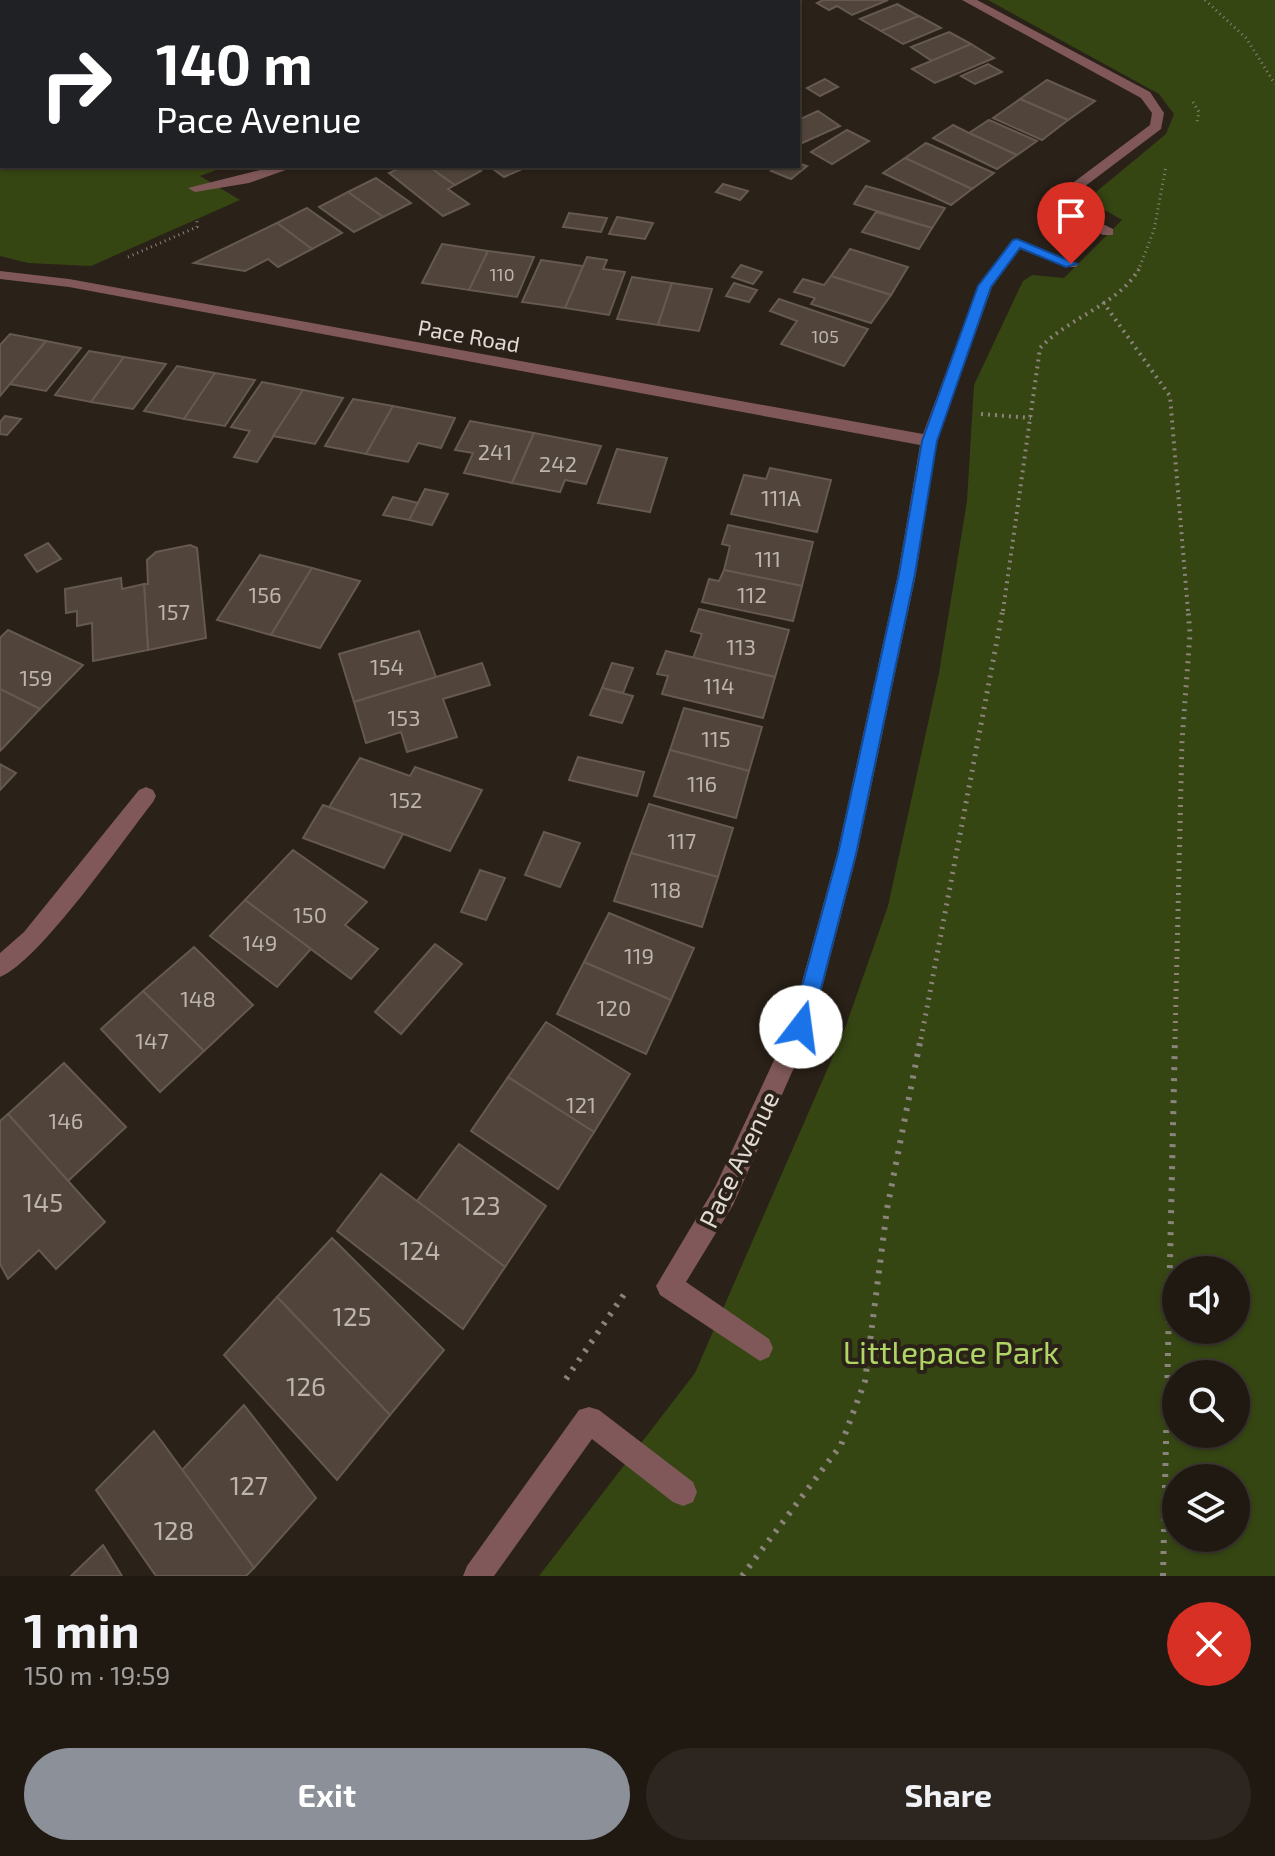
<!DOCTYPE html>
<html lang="en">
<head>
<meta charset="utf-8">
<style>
  body { margin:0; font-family:"Exo 2",sans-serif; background:#2d2620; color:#f1f3f6; height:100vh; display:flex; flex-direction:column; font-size:30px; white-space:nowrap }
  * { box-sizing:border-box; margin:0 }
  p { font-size:26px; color:#a2a09f }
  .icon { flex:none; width:44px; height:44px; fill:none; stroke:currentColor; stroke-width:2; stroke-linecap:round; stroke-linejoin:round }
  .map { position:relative; height:1576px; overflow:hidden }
  .panel { display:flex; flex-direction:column; background:#201912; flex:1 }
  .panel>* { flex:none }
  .top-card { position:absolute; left:0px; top:0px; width:800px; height:168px; box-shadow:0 2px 6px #0004,0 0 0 2px #3d3832; background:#202124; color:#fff; overflow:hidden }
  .controls { position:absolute; left:1162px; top:1256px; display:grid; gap:16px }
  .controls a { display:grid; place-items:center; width:88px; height:88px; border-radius:50%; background:#201912; box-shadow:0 2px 6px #0004,0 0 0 2px #3d3832; font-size:40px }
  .pin { position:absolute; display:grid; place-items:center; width:68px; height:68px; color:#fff; margin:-82px -34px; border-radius:50% 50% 50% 0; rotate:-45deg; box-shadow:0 0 8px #0007 }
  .pin .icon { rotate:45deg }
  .me { position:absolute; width:88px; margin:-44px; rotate:15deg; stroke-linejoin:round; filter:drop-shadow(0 0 6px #0008) }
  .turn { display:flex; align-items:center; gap:28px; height:168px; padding:0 24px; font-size:36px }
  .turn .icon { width:104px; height:104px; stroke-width:2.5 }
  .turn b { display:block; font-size:56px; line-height:68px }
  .round { display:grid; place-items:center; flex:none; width:84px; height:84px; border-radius:42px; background:#2d2620 }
  .head { display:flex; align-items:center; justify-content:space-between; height:136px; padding:0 24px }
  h1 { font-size:48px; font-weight:700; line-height:60px }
  .cta { display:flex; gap:16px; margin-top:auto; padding:16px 24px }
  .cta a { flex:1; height:92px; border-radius:48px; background:#8c9099; color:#fff; font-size:32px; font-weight:700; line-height:92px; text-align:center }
  .cta a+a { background:#2d2620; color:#f1f3f6 }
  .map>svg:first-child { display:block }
  .green { fill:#364612; fill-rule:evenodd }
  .building { fill:#50443b; stroke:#655950; stroke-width:2 }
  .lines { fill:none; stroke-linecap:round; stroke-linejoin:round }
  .path-far3 { stroke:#8b837c; stroke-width:3; stroke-dasharray:1 4; stroke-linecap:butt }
  .path-far2 { stroke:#8b837c; stroke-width:4; stroke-dasharray:2 5; stroke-linecap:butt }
  .path-far1 { stroke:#8b837c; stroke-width:5; stroke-dasharray:2 6; stroke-linecap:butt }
  .path { stroke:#8b837c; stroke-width:6; stroke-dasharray:3 8; stroke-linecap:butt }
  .minor { fill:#805859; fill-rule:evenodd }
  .route { fill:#1a73e8; stroke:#114b97; stroke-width:2 }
  .labels { text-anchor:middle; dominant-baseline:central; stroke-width:8; stroke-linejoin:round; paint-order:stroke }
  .far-number-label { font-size:18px; fill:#bdb4ae }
  .far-street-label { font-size:22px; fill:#e1dad5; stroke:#2a2118 }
  .number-label { font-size:22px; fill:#bdb4ae }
  .street-label { font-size:26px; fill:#e1dad5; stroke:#2a2118 }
  .near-number-label { font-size:26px; fill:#bdb4ae }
  .near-park-label { font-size:32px; fill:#afd564; stroke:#2a2118 }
</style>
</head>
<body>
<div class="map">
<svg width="1275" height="1576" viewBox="0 0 1275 1576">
  <rect width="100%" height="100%" fill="#2a2118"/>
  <!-- green -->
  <g class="green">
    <path d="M 988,0 L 1275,0 L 1275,1576 L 539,1576 L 695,1373 L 844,1031 L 888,906 L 939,673 L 967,501 L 974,385 L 1023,281 L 1032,275 L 1064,278 L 1122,220 L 1098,206 L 1096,192 L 1166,134 L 1174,114 L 1159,94 ZM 1176,1270 L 1236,1270 L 1236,1330 L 1176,1330 ZM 1176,1374 L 1236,1374 L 1236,1434 L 1176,1434 ZM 1176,1478 L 1236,1478 L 1236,1538 L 1176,1538 Z"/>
    <polygon points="0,109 2,166 227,166 200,176 240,200 91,266 28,263 0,256"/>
  </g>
  <!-- building -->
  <g class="building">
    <polygon points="823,0 888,0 852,15 837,6 829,10 817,3"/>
    <polygon points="897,4 919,16 881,31 860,19"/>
    <polygon points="919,16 941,28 903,44 881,31"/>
    <polygon points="949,32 971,44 932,61 911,47"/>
    <polygon points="971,44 994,58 935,83 912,69"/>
    <polygon points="988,64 1002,72 975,84 961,76"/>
    <polygon points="825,79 838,87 820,96 807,88"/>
    <polygon points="1047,80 1095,101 1068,120 1020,99"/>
    <polygon points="1020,99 1068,120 1042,140 993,118"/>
    <polygon points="818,111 840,126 800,144 798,120"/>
    <polygon points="989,120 1037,141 1017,155 969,133"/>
    <polygon points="953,125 969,133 1017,155 997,169 933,138"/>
    <polygon points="847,130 869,141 832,164 811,152"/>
    <polygon points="926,143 994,173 972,189 905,158"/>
    <polygon points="905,158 972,189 951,205 883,173"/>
    <polygon points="798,163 807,166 791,179 771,171 778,166 798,166"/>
    <polygon points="405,166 428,166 455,185 448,189 469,204 443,216 389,173"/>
    <polygon points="428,166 473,166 481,171 455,185"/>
    <polygon points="489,166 529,166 504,177"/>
    <polygon points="376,178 411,203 383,217 348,192"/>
    <polygon points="723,184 748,191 740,200 716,192"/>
    <polygon points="866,186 945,208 932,228 854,204"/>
    <polygon points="348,192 383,217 354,232 319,207"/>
    <polygon points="307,208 342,233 312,249 277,223"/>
    <polygon points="876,212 932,228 919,249 862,232"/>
    <polygon points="569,213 607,218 601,232 563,227"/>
    <polygon points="617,217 653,223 645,239 609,234"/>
    <polygon points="277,223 312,249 278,267 268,259 245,271 194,263"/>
    <polygon points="442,244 488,251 469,290 422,283"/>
    <polygon points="850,249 908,267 891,295 831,276"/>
    <polygon points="488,251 534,257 517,297 469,290"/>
    <polygon points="587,257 607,260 603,269 625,272 609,315 565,308"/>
    <polygon points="541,260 583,266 565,308 522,302"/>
    <polygon points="741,265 762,272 753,284 732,277"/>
    <polygon points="831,276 891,295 871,323 811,304 815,298 794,292 803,279 824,285"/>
    <polygon points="632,277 672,283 658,325 617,319"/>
    <polygon points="672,283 712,289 699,331 658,325"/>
    <polygon points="734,283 757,290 749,302 726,296"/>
    <polygon points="779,299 868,329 844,366 781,344 797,321 770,311"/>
    <polygon points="10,334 46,341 0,396 0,345"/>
    <polygon points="46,341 81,348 46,391 10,384"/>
    <polygon points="89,351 124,357 91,402 55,395"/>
    <polygon points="124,357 166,364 133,409 91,402"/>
    <polygon points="177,366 215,373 184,419 144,411"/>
    <polygon points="215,373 255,380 225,426 184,419"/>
    <polygon points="262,382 303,390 257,462 234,457 250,431 231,427"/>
    <polygon points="303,390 343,398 315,444 273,436"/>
    <polygon points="353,399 393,406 366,454 325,446"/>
    <polygon points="393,406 455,418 441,448 418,443 408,462 366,454"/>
    <polygon points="5,416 21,419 7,435 0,434 0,422"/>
    <polygon points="470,421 534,433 512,483 464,473 473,453 455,450"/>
    <polygon points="534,433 601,446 586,484 565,480 560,492 512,483"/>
    <polygon points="617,449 667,458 650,512 598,503"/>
    <polygon points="770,468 831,480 817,532 731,514 744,475 766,479"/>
    <polygon points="425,489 448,494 432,525 409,520"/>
    <polygon points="393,497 418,503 409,520 383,515"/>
    <polygon points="728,525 813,542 802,586 724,570 730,546 722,544"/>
    <polygon points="48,543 61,559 37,572 25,555"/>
    <polygon points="190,545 197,548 206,638 148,650 144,584 148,584 147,560 156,552"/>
    <polygon points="260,555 312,568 271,635 217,620"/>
    <polygon points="312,568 360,581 320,648 271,635"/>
    <polygon points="724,570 802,586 793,621 702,602 709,579 719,581"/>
    <polygon points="121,578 122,589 144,584 148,650 93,661 92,623 77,626 77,611 66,613 65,589"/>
    <polygon points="699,609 789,630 775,677 693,658 702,634 691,631"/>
    <polygon points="8,630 83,665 40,709 0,689 0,638"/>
    <polygon points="419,631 436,677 354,702 339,654"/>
    <polygon points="666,651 775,677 763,718 662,694 668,676 657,674"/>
    <polygon points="482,663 490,685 443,699 457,737 407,752 401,732 366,743 354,702"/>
    <polygon points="612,663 633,668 623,693 602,688"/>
    <polygon points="602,688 633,696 622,723 590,715"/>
    <polygon points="0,689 40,709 0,751"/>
    <polygon points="684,708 762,727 749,771 670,750"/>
    <polygon points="670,750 749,771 736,818 654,796"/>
    <polygon points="578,757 644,772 637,796 569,780"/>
    <polygon points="360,758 410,776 415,767 482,790 450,851 329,807"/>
    <polygon points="0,764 16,773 0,790"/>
    <polygon points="649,804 733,828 718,877 631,853"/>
    <polygon points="323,805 403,834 384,868 303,838"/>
    <polygon points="544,832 580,843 560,887 525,875"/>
    <polygon points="293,850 367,902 345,925 378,949 351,979 245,900"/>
    <polygon points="631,853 718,877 702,927 614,901"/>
    <polygon points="480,870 505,878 486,920 461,912"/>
    <polygon points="245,900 311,949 277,987 210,936"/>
    <polygon points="609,913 694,948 671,1000 584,962"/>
    <polygon points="435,944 462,964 401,1034 375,1012"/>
    <polygon points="194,947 253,1005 204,1051 143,991"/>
    <polygon points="584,962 671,1000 646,1054 557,1014"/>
    <polygon points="143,991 204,1051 160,1092 101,1029"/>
    <polygon points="546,1022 630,1074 594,1132 508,1077"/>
    <polygon points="64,1063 126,1127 68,1181 8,1114"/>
    <polygon points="508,1077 594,1132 558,1189 471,1131"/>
    <polygon points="8,1114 105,1222 56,1269 39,1250 8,1279 0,1264 0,1121"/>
    <polygon points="459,1144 546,1206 505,1267 417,1201"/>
    <polygon points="381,1174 505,1267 463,1329 337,1231"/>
    <polygon points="332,1238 444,1350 390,1415 277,1297"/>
    <polygon points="277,1297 390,1415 337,1480 224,1355"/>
    <polygon points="244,1405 316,1498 254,1568 182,1470"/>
    <polygon points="154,1431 254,1568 246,1576 156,1576 96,1490"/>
    <polygon points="103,1545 122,1576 71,1576"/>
  </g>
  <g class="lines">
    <!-- path-far3 -->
    <g class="path-far3">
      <polyline points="1205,0 1246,38 1275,84"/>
      <polyline points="1193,102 1199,112 1197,122"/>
      <polyline points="128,257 197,227 197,220"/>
      <polyline points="1138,271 1154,230 1166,166"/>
    </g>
    <!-- path-far2 -->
    <g class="path-far2">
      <polyline points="1103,302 1170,396 1188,611"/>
      <polyline points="981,414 1031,418"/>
      <path d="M 1003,611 L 1040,348 C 1069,317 1118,305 1139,269"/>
    </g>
    <!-- path-far1 -->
    <g class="path-far1">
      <polyline points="921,1039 1003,609"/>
      <polyline points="1175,1039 1182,741 1190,634 1188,609"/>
    </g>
    <!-- path -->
    <g class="path">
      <polyline points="566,1379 627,1290"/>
      <polyline points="742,1576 841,1445 865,1381 887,1209 921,1037"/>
      <polyline points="1163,1576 1175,1037"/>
    </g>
    <!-- minor -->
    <g class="minor">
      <polygon points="64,0 77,0 79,2 66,2"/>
      <polygon points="556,0 570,0 572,2 558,2"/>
      <polygon points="962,0 977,0 1150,92 1164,113 1161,129 1084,187 1072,209 1113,229 1113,235 1103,235 1057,210 1074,182 1150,125 1152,113 1141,98"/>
      <polygon points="276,166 297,166 249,183 195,192 188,188"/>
      <polygon points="1017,239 1078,264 1076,267 1066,267 1020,249 992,287 937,441 916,574 857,854 812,1027 733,1205 686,1282 769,1339 773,1348 769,1357 760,1361 660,1295 656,1286 715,1187 790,1026 837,854 898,574 920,445 69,287 0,279 0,271 69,279 923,434 978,286 1012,240"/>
      <path d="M 146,787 L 153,790 L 156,796 L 153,802 C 123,840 39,962 0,977 L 0,953 L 24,932 L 139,790 Z"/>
      <polygon points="589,1407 599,1410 693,1482 697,1492 693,1502 683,1506 673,1502 592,1439 494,1576 463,1576 467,1566 579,1410"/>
    </g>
  </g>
  <!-- route -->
  <polygon class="route" points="1017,239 1077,264 1066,267 1020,248 991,287 937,441 915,574 856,854 811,1027 808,1034 801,1037 794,1034 791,1027 838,854 899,574 922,441 978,286 1013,240"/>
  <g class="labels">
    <!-- far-number labels -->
    <g class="far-number-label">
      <text x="502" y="274">110</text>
      <text x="825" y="336">105</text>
    </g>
    <!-- far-street labels -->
    <g class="far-street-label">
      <text transform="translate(469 335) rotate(10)">Pace Road</text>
    </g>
    <!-- number labels -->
    <g class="number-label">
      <text x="495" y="451">241</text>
      <text x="558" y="463">242</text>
      <text x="781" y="497">111A</text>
      <text x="768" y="558">111</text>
      <text x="265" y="594">156</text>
      <text x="752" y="594">112</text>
      <text x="174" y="611">157</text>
      <text x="741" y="646">113</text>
      <text x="387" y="666">154</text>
      <text x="36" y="677">159</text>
      <text x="719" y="685">114</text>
      <text x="404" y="717">153</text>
      <text x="716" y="738">115</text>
      <text x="702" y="783">116</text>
      <text x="406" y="799">152</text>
      <text x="682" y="840">117</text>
      <text x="666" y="889">118</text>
      <text x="310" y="914">150</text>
      <text x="260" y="942">149</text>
      <text x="639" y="955">119</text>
      <text x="198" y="998">148</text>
      <text x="614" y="1007">120</text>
      <text x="152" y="1040">147</text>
      <text x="581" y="1104">121</text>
      <text x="66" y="1120">146</text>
    </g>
    <!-- street labels -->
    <g class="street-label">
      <text transform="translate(738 1159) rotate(-64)">Pace Avenue</text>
    </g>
    <!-- near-number labels -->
    <g class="near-number-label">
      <text x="43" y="1201">145</text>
      <text x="481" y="1204">123</text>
      <text x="420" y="1249">124</text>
      <text x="352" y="1315">125</text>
      <text x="306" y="1385">126</text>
      <text x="249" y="1484">127</text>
      <text x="174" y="1529">128</text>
    </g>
    <!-- near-park labels -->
    <g class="near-park-label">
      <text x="951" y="1351">Littlepace Park</text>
    </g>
  </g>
</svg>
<div class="controls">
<a><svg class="icon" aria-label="sound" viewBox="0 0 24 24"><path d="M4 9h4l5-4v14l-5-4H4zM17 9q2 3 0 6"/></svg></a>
<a><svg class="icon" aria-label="search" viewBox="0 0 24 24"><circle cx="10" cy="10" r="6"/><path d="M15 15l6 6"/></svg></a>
<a><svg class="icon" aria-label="layers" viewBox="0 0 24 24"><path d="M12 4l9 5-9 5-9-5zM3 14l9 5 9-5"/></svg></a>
</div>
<div class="pin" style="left:1071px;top:264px;background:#d93025"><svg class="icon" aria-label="arrive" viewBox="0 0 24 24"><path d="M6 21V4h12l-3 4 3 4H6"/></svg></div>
<svg class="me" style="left:801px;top:1027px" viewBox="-20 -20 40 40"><circle r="19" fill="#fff"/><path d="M0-13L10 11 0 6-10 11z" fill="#1a73e8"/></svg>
<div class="top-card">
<div class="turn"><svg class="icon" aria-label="right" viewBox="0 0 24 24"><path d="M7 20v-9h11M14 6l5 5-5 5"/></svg><div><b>140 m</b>Pace Avenue</div></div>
</div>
</div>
<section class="panel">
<div class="head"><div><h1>1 min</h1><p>150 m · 19:59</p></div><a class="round" style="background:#d93025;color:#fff"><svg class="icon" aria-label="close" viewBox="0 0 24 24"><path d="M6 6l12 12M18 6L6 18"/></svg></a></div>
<div class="cta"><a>Exit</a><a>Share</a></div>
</section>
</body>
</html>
